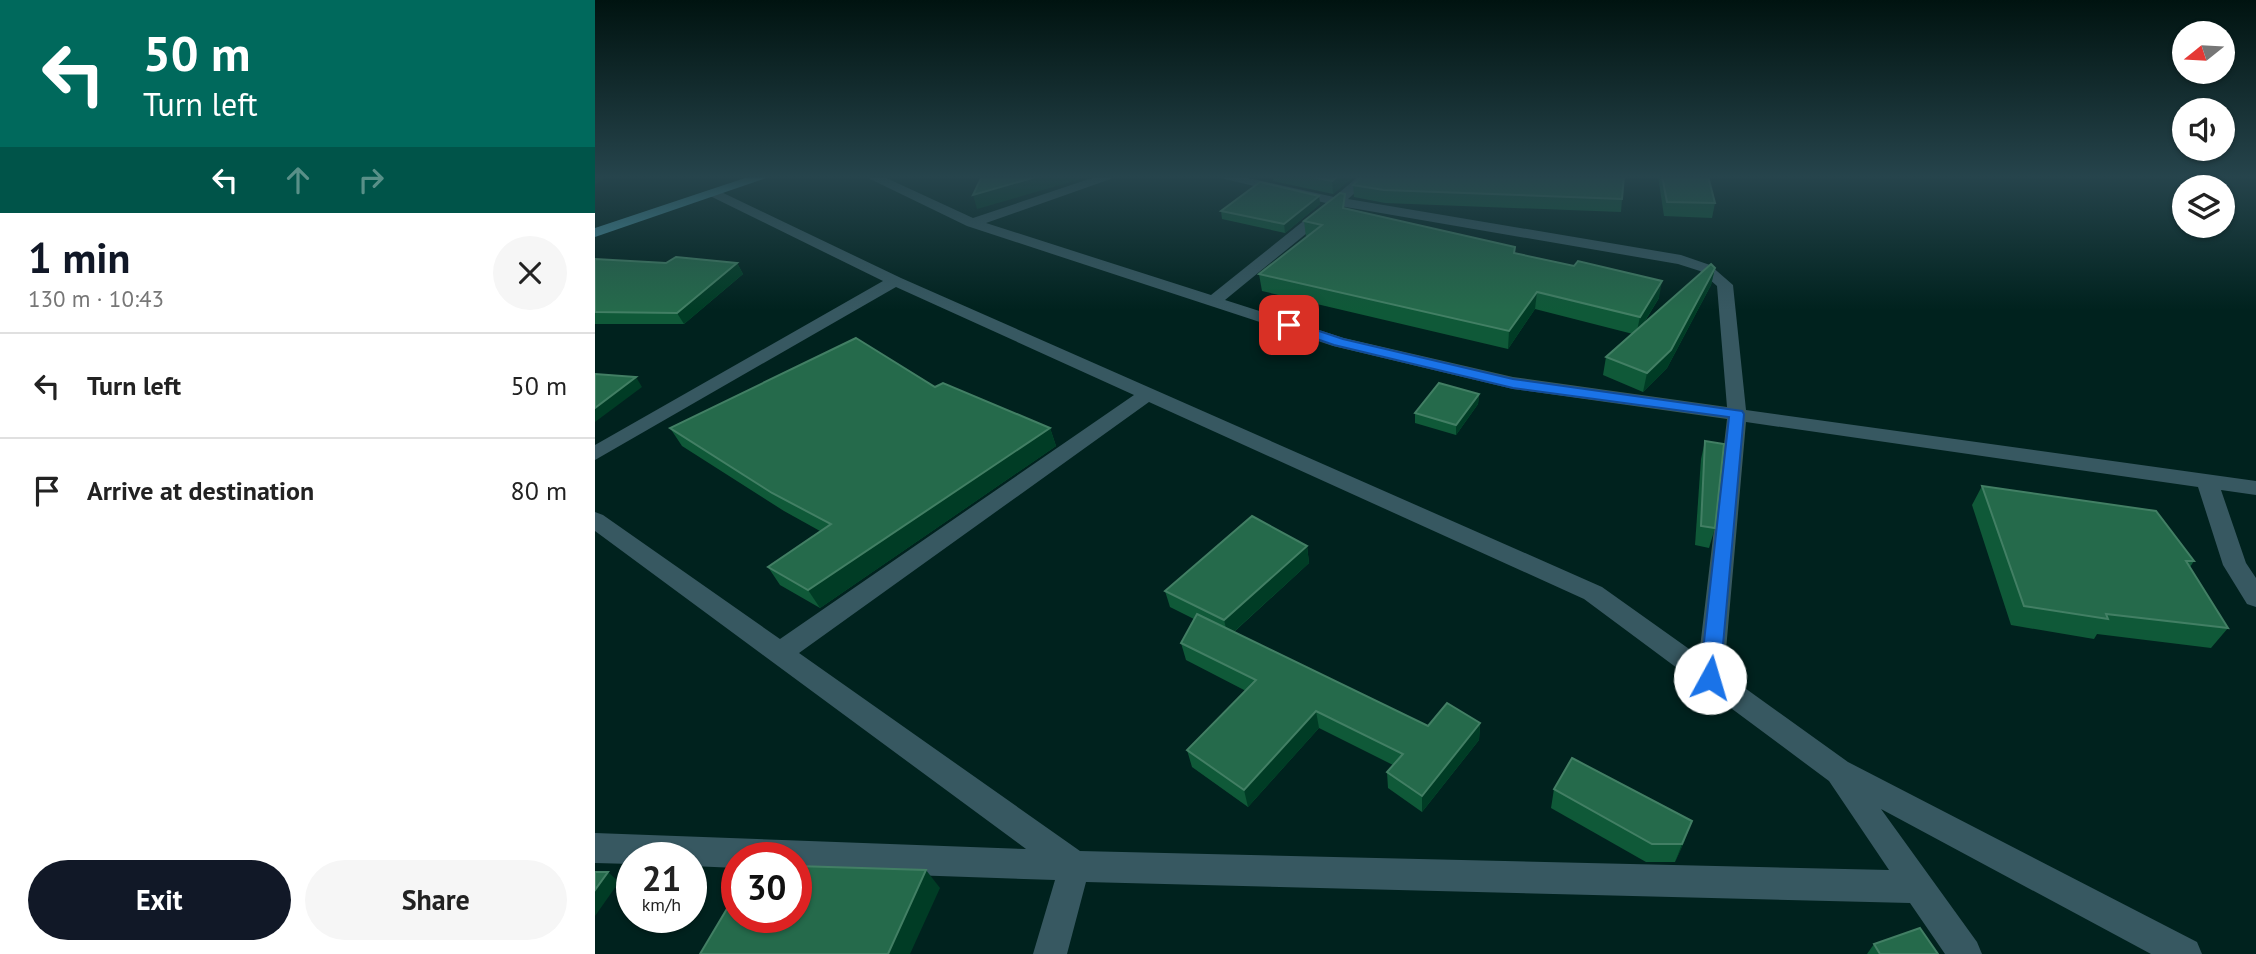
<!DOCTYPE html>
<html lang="en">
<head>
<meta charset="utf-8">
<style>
  body { margin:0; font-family:"PT Sans",sans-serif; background:#f6f6f6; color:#222; height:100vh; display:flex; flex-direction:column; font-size:26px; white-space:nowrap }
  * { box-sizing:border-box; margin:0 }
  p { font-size:23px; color:#767676 }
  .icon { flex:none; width:38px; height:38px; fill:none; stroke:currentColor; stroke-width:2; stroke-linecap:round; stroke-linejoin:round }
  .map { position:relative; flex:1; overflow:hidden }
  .panel { display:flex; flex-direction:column; background:#fff; width:595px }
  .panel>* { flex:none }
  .top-card { background:#00695c; color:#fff; overflow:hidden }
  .needle { width:46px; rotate:252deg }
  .fabs { position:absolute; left:1577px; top:21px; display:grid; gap:14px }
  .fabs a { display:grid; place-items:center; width:63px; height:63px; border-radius:50%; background:#fff; box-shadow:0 2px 5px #0004; font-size:35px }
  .speed { position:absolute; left:21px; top:842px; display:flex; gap:14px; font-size:35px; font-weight:700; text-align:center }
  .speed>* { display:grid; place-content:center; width:91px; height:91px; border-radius:50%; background:#fff; box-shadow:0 2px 5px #0004; line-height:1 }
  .speed small { font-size:18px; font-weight:400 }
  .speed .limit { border:10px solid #d22; background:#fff; color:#111 }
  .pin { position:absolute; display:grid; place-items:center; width:60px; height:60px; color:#fff; margin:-30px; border-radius:14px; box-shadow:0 4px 10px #0006 }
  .me { position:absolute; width:77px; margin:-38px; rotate:6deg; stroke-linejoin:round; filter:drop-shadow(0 0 5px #0008) }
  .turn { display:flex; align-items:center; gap:24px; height:147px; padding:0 28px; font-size:32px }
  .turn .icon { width:91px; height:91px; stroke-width:2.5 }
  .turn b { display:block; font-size:49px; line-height:60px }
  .lanes { display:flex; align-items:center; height:66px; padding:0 28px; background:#0003; justify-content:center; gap:35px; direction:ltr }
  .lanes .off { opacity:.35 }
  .round { display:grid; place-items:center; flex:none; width:74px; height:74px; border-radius:37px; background:#f6f6f6 }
  .headline { display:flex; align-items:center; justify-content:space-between; height:119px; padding:0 28px }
  h1 { font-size:42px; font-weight:600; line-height:52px; color:#111827 }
  .action { display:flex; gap:14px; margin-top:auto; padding:14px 28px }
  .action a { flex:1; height:80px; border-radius:42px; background:#111827; color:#fff; font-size:28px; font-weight:600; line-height:80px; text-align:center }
  .action a+a { background:#f6f6f6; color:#222 }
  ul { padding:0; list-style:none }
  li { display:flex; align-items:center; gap:21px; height:105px; padding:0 28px; border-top:2px solid #e0e0e0 }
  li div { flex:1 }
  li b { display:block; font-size:26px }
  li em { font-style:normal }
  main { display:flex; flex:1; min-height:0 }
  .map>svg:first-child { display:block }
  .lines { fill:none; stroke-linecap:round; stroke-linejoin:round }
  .street { fill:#375861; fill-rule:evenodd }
  .primary { fill:#4b95a6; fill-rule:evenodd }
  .wall { fill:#0f5938 }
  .shaded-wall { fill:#003c25 }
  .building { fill:#256a4b; stroke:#427f64; stroke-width:2 }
  .route { fill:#1a73e8; stroke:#114b97; stroke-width:2 }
</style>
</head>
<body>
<main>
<section class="panel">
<div class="top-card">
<div class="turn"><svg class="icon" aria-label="left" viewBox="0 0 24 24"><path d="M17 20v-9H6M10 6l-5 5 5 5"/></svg><div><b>50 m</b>Turn left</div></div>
<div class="lanes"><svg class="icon" aria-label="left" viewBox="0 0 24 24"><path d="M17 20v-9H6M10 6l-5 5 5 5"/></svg><svg class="icon off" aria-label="ahead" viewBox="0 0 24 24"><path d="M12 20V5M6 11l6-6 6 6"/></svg><svg class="icon off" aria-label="right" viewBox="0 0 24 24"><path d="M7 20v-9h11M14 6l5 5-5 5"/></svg></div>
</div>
<div class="headline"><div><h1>1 min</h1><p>130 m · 10:43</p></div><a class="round"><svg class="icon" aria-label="close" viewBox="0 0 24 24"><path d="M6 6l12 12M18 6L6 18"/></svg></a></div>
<ul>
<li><svg class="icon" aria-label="left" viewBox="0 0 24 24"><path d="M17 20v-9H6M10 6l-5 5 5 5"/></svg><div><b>Turn left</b></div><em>50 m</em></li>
<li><svg class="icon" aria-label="arrive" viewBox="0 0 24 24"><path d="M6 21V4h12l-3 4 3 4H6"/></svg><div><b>Arrive at destination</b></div><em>80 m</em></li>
</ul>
<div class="action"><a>Exit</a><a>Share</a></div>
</section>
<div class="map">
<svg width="1661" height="954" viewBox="0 0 1661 954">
  <rect width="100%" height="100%" fill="#00221e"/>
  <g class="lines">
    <!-- street -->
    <path class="street" d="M 269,176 L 287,176 L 378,218 L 503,176 L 524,176 L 391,223 L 616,295 L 731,203 L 617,176 L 644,176 L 739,197 L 764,176 L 779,176 L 753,199 L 1086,255 L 1115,265 L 1138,285 L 1151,410 L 1661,481 L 1661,495 L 1626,490 L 1651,563 L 1661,578 L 1661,607 L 1652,604 L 1628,565 L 1603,487 L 1151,422 L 1129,673 L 1253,762 L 1602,942 L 1607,954 L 1556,954 L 1286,809 L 1382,942 L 1387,954 L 1350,954 L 1315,903 L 491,882 L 472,954 L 438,954 L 460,880 L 201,871 L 201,858 L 142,858 L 142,868 L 96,866 L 96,858 L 37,858 L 37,864 L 0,863 L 0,833 L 431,849 L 0,531 L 0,512 L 8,515 L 185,639 L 539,395 L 301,287 L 0,460 L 0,445 L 288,281 L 115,196 L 115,190 L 120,189 L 306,278 L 1007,587 L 1104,656 L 1132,419 L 918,389 L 738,346 L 372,226 ZM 745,206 L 1083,264 L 1105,271 L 1122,286 L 1132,407 L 918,377 L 749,338 L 630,300 ZM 554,402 L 989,599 L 1234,781 L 1294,870 L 485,851 L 204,653 Z"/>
    <!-- primary -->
    <polygon class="primary" points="156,176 177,176 0,237 0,228"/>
  </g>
  <!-- wall -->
  <g class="wall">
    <polygon points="678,176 759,176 738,194 678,181"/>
    <polygon points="1063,176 1113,176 1120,203 1117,218 1069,216"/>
    <polygon points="758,185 1027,199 1026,212 790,203 759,197"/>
    <polygon points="724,196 725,204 690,233 627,219 626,211"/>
    <polygon points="751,208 920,247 920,253 1064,298 1047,326 1120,268 1116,285 1072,368 1048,392 1008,375 1011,357 1038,334 940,309 913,349 667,291 664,274 711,237 709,221"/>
    <polygon points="0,259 71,263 142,263 148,274 89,324 0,324"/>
    <polygon points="340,387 455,428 461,446 225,608 185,585 173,567 225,531 189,511 87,446 75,428"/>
    <polygon points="884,394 883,404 861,435 820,423 820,413"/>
    <polygon points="1110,441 1120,528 1114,548 1100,545 1106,459"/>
    <polygon points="1387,486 1599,561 1595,567 1633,628 1616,648 1502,634 1499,639 1416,625 1377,505"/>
    <polygon points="712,546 714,563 639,632 833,726 885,723 884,740 827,812 793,788 792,772 798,765 724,728 653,807 597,767 592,750 651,691 591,660 586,643 599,619 575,607 570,591"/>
    <polygon points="959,789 1090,840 1080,862 1051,862 956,808"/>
    <polygon points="1279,944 1343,954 1272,954"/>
  </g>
  <!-- shaded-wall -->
  <g class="shaded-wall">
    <polygon points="0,176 15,176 0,184"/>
    <polygon points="444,176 496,176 382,209 378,195"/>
    <polygon points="743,176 759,176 738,194 737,181"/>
    <polygon points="724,196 725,204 690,233 689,224"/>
    <polygon points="142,263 148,274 89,324 82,313"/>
    <polygon points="1120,268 1116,285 1072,368 1048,392 1052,373"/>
    <polygon points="1067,281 1064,298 1041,335 1045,317"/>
    <polygon points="942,292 940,309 913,349 914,331"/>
    <polygon points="41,377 47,387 0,422 0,408"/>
    <polygon points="884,394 883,404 861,435 861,425"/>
    <polygon points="455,428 461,446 225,608 213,590"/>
    <polygon points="712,546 714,563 633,637 629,620"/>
    <polygon points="721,711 724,728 653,807 649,790"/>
    <polygon points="885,723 884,740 827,812 827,796"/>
    <polygon points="1097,821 1090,840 1080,862 1087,844"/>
    <polygon points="331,870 345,888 315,954 293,954"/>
    <polygon points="13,872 24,882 0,916 0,890"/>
  </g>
  <!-- building -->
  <g class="building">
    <polygon points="387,176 444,176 378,195"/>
    <polygon points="714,176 743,176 737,181"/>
    <polygon points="768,176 1029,176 1027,199 789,190 758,185"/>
    <polygon points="1067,176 1113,176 1120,203 1072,202"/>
    <polygon points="665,182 724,196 689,224 626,211"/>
    <polygon points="745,193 750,194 748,208 920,247 919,253 979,266 983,261 1067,281 1045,317 942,292 914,331 664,274 727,225 709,221"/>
    <polygon points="81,257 142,263 82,313 0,312 0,259 71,263"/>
    <polygon points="1116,264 1120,268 1076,350 1052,373 1011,357"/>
    <polygon points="261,338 340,387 348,383 455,428 213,590 173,567 236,524 177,493 75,428"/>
    <polygon points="0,374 41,377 0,408"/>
    <polygon points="844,383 884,394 861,425 820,413"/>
    <polygon points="1110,441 1129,444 1120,528 1106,526"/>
    <polygon points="1387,486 1561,511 1599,561 1591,561 1633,628 1511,614 1513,619 1429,606"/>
    <polygon points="657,516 712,546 629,620 570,591"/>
    <polygon points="602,614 833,726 852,703 885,723 827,796 792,772 808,754 721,711 649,790 592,750 661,680 586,643"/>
    <polygon points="977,758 1097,821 1087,844 1057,844 959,789"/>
    <polygon points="201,866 331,870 293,954 105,954 142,892 142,917 201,917"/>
    <polygon points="0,872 13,872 0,890"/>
    <polygon points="1325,928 1343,954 1285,954 1279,944"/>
  </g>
  <!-- sky -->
  <linearGradient id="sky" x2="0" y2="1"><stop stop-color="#001310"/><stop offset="0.57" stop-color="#26444c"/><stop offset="1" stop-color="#26444c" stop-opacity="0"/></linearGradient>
  <rect width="1661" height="310" fill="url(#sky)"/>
  <!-- route -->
  <polygon class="route" points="694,321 748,339 918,379 1147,411 1149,414 1125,678 1122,684 1115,686 1108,684 1105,678 1134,417 918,388 739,345 690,328 688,325"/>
</svg>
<div class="fabs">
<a><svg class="needle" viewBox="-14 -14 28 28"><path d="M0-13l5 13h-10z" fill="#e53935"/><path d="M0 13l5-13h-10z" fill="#767676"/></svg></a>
<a><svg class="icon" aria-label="sound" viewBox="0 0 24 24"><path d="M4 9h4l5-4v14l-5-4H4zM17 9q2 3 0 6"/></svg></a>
<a><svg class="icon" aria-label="layers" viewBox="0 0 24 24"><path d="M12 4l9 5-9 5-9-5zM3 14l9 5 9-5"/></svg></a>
</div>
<div class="speed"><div>21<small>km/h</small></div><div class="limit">30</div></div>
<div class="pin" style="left:694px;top:325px;background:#d93025"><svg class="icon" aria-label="arrive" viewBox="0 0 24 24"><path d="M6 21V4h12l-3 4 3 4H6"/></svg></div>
<svg class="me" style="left:1115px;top:678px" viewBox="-20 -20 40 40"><circle r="19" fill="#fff"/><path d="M0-13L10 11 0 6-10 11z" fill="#1a73e8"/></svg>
</div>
</main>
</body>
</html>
